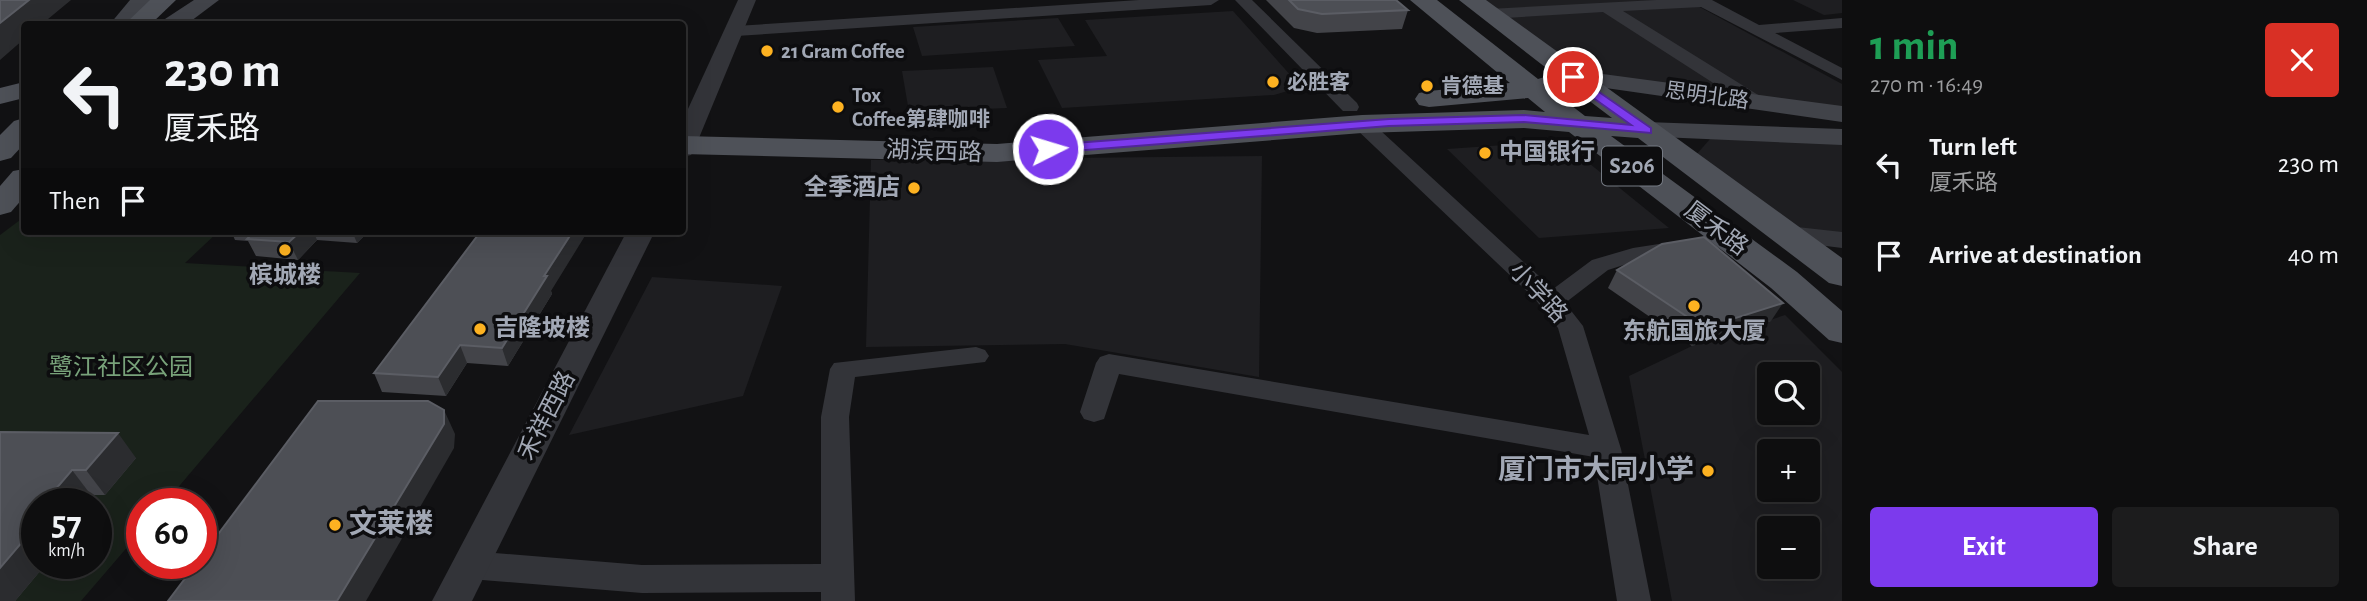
<!DOCTYPE html>
<html lang="en">
<head>
<meta charset="utf-8">
<style>
  body { margin:0; font-family:"Alegreya Sans","Noto Sans SC",sans-serif; background:#1c1c1d; color:#f1f3f6; height:100vh; display:flex; flex-direction:column; font-size:26px; white-space:nowrap }
  * { box-sizing:border-box; margin:0 }
  p { font-size:23px; color:#9b9c9e }
  .icon { flex:none; width:38px; height:38px; fill:none; stroke:currentColor; stroke-width:2; stroke-linecap:round; stroke-linejoin:round }
  .map { position:relative; flex:1; overflow:hidden }
  .panel { display:flex; flex-direction:column; background:#0e0e0f; width:525px }
  .panel>* { flex:none }
  .guide { position:absolute; left:21px; top:21px; width:665px; height:214px; border-radius:7px; box-shadow:0 7px 28px #0002,0 0 0 2px #2e2e2f; background:#0e0e0f; color:#f1f3f6; overflow:hidden }
  .controls { position:absolute; left:1757px; top:362px; display:grid; gap:14px }
  .controls a { display:grid; place-items:center; width:63px; height:63px; border-radius:7px; background:#0e0e0f; box-shadow:0 7px 28px #0002,0 0 0 2px #2e2e2f; font-size:35px }
  .speed { position:absolute; left:21px; top:488px; display:flex; gap:14px; font-size:35px; font-weight:700; text-align:center }
  .speed>* { display:grid; place-content:center; width:91px; height:91px; border-radius:50%; background:#0e0e0f; box-shadow:0 7px 28px #0002,0 0 0 2px #2e2e2f; line-height:1 }
  .speed small { font-size:18px; font-weight:400 }
  .speed .limit { border:10px solid #d22; background:#fff; color:#111 }
  .pin { position:absolute; display:grid; place-items:center; width:60px; height:60px; color:#fff; margin:-30px; border:4px solid #fff; border-radius:50%; box-shadow:0 2px 7px #0007 }
  .me { position:absolute; width:77px; margin:-38px; rotate:85deg; stroke-linejoin:round; filter:drop-shadow(0 0 5px #0008) }
  .turn { display:flex; align-items:center; gap:24px; height:147px; padding:0 28px; font-size:32px }
  .turn .icon { width:91px; height:91px; stroke-width:2.5 }
  .turn b { display:block; font-size:49px; line-height:60px }
  .then { display:flex; align-items:center; height:66px; padding:0 28px; background:#0003; gap:14px; font-size:26px }
  .round { display:grid; place-items:center; flex:none; width:74px; height:74px; border-radius:7px; background:#1c1c1d }
  .head { display:flex; align-items:center; justify-content:space-between; height:119px; padding:0 28px }
  h1 { font-size:42px; font-weight:700; line-height:52px; color:#1e9e55 }
  .cta { display:flex; gap:14px; margin-top:auto; padding:14px 28px }
  .cta a { flex:1; height:80px; border-radius:7px; background:#7c3aed; color:#fff; font-size:28px; font-weight:700; line-height:80px; text-align:center }
  .cta a+a { background:#1c1c1d; color:#f1f3f6 }
  ul { padding:0; list-style:none }
  li { display:flex; align-items:center; gap:21px; height:91px; padding:0 28px }
  li div { flex:1 }
  li b { display:block; font-size:26px }
  li em { font-style:normal }
  main { display:flex; flex:1; min-height:0 }
  .map>svg:first-child { display:block }
  .built { fill:#1e1e21; fill-rule:evenodd }
  .green { fill:#1a221b; fill-rule:evenodd }
  .lines { fill:none; stroke-linecap:round; stroke-linejoin:round }
  .minor { fill:#333439; fill-rule:evenodd }
  .tertiary { fill:#333439; fill-rule:evenodd }
  .secondary { fill:#414349; fill-rule:evenodd }
  .primary { fill:#4e5158; fill-rule:evenodd }
  .wall { fill:#434449 }
  .shaded-wall { fill:#2b2c2f }
  .building { fill:#4d4f55; stroke:#5b5d64; stroke-width:2 }
  .route { fill:#7c3aed; stroke:#51269a; stroke-width:2 }
  .poi-dot { fill:#fdb221; stroke:#0d0d0f; stroke-width:2.5 }
  .labels { text-anchor:middle; dominant-baseline:central; stroke-width:7; stroke-linejoin:round; paint-order:stroke }
  .far-poi-label { font-size:21px; font-weight:bold; fill:#a2a8b5; stroke:#0d0d0f; text-anchor:start }
  .far-street-label { font-size:21px; fill:#a2a8b5; stroke:#0d0d0f }
  .shield { fill:#0d0d0f; stroke:#757a83; stroke-width:2 }
  .shield-label { font-size:23px; font-weight:bold; fill:#a2a8b5 }
  .street-label { font-size:24px; fill:#a2a8b5; stroke:#0d0d0f }
  .poi-label { font-size:24px; font-weight:bold; fill:#a2a8b5; stroke:#0d0d0f; text-anchor:start }
  .park-label { font-size:24px; fill:#78a27a; stroke:#0d0d0f }
  .near-poi-label { font-size:28px; font-weight:bold; fill:#a2a8b5; stroke:#0d0d0f; text-anchor:end }
</style>
</head>
<body>
<main>
<div class="map">
<svg width="1842" height="601" viewBox="0 0 1842 601">
  <rect width="100%" height="100%" fill="#121214"/>
  <!-- built -->
  <g class="built">
    <polygon points="1475,0 1692,0 1491,11"/>
    <polygon points="1793,0 1842,0 1842,13 1824,15"/>
    <polygon points="1696,5 1842,84 1842,110 1579,74 1498,17"/>
    <polygon points="1233,11 1301,87 1274,95 1062,108 1038,60 1107,56 1085,20"/>
    <polygon points="1058,18 1075,46 922,56 913,27"/>
    <polygon points="993,67 1007,108 909,112 902,71"/>
    <polygon points="1710,139 1842,139 1842,236 1800,231 1696,155"/>
    <polygon points="1532,143 1554,146 1579,155 1669,228 1539,238 1447,149"/>
    <polygon points="1262,156 1259,377 1065,344 866,347 871,160"/>
    <polygon points="652,277 782,286 743,396 569,435"/>
    <path d="M 1785,315 L 1842,372 L 1842,601 L 1672,601 L 1629,376 L 1692,346 ZM 1769,374 L 1808,374 L 1808,413 L 1769,413 ZM 1769,452 L 1808,452 L 1808,490 L 1769,490 ZM 1769,528 L 1808,528 L 1808,567 L 1769,567 Z"/>
  </g>
  <!-- green -->
  <path class="green" d="M 24,217 L 24,231 L 219,231 L 185,263 L 360,273 L 164,504 L 142,504 L 142,530 L 81,601 L 0,601 L 0,235 ZM 37,504 L 96,504 L 96,564 L 37,564 Z"/>
  <g class="lines">
    <!-- minor -->
    <g class="minor">
      <polygon points="1139,0 1219,0 1211,5 736,36 728,31 736,26"/>
      <polygon points="1235,0 1252,0 1357,103 1359,107 1357,111 1343,111"/>
      <polygon points="1656,0 1712,0 1759,25 1842,18 1842,28 1775,33 1842,68 1842,80 1701,7 1623,11 1763,98 1765,102 1763,106 1749,106 1603,12 1489,19 1481,14 1489,9"/>
      <polygon points="1362,118 1369,120 1553,289 1592,260 1633,248 1730,233 1738,235 1741,240 1738,245 1730,247 1636,261 1608,270 1565,303 1583,326 1621,449 1651,601 1617,601 1594,457 1119,374 1104,419 1094,422 1084,419 1080,412 1096,363 1100,357 1109,354 1589,435 1558,328 1535,299 1355,128 1352,124 1355,120"/>
      <polygon points="976,347 985,350 989,356 985,362 855,377 849,417 855,601 821,601 821,592 642,593 470,579 459,575 454,565 459,555 470,551 642,565 821,564 821,417 830,369 834,363"/>
    </g>
    <!-- tertiary -->
    <g class="tertiary">
      <polygon points="738,0 756,0 694,150 691,155 682,157 682,122"/>
      <polygon points="1788,226 1842,232 1842,248 1778,240 1774,234 1778,228"/>
      <polygon points="627,231 655,231 472,601 432,601"/>
    </g>
    <!-- secondary -->
    <g class="secondary">
      <polygon points="130,0 152,0 132,24 110,24"/>
      <polygon points="194,0 219,0 187,24 162,24 165,19"/>
      <polygon points="1573,70 1842,106 1842,122 1564,82 1561,77 1564,72"/>
      <polygon points="1646,122 1842,129 1842,145 1637,136 1633,130 1637,124"/>
    </g>
    <!-- primary -->
    <g class="primary">
      <polygon points="150,0 176,0 151,24 125,24"/>
      <path d="M 1410,0 L 1437,0 L 1538,79 L 1554,74 L 1459,0 L 1486,0 L 1842,258 L 1842,286 L 1829,283 L 1638,138 L 1611,136 L 1797,272 L 1842,311 L 1842,343 L 1829,340 L 1771,288 L 1569,132 L 1524,128 L 1362,133 L 997,162 L 682,154 L 682,136 L 997,144 L 1362,115 L 1524,110 L 1545,112 L 1528,98 L 1429,107 L 1419,105 L 1415,99 L 1419,93 L 1429,91 L 1510,83 ZM 1571,87 L 1612,118 L 1585,116 L 1554,92 Z"/>
      <polygon points="24,82 24,98 0,104 0,88"/>
      <polygon points="24,118 24,144 11,158 0,161 0,135 14,121"/>
      <polygon points="24,169 24,197 11,212 0,215 0,186 13,171"/>
    </g>
  </g>
  <!-- wall -->
  <g class="wall">
    <polygon points="1266,0 1396,0 1408,10 1402,29 1317,33 1294,28"/>
    <polygon points="231,231 369,231 357,243 317,240 298,260 256,256 248,241 235,240"/>
    <polygon points="1617,270 1771,321 1692,346 1608,288"/>
    <polygon points="551,291 552,294 508,366 467,363 446,396 382,392 374,373"/>
    <polygon points="0,432 136,458 105,495 91,495 37,504 37,564 46,564 15,601 0,601"/>
  </g>
  <!-- shaded-wall -->
  <g class="shaded-wall">
    <polygon points="29,0 71,0 42,24 24,24 24,39 0,60 0,23"/>
    <polygon points="301,231 313,231 317,240 298,260 289,242"/>
    <polygon points="352,231 369,231 357,243"/>
    <polygon points="573,231 588,231 551,291 552,294 508,366 502,348 544,276"/>
    <polygon points="1783,303 1771,321 1692,346 1704,328"/>
    <polygon points="460,345 467,363 446,396 438,377"/>
    <polygon points="444,410 455,434 454,448 366,601 337,601"/>
    <polygon points="118,433 136,458 105,495 86,470"/>
    <polygon points="72,470 91,495 83,504 43,504"/>
    <polygon points="37,517 37,564 46,564 15,601 0,601 0,568 22,534"/>
  </g>
  <!-- building -->
  <g class="building">
    <polygon points="0,0 29,0 0,23"/>
    <polygon points="1289,0 1396,0 1408,10 1322,14 1298,9"/>
    <polygon points="255,231 301,231 289,242 247,239"/>
    <polygon points="481,231 573,231 544,276 547,276 502,348 460,345 438,377 374,373"/>
    <polygon points="1704,237 1783,303 1704,328 1617,270 1662,244"/>
    <polygon points="318,401 428,401 444,410 444,424 337,601 168,601 196,564 201,564 201,557"/>
    <polygon points="0,432 118,433 86,470 72,470 43,504 37,504 37,517 22,534 29,534 0,568"/>
  </g>
  <!-- route -->
  <polygon class="route" points="1573,74 1651,128 1651,133 1524,122 1389,126 1048,153 1042,149 1048,145 1389,119 1524,115 1631,125 1568,80 1567,77"/>
  <!-- markers -->
  <g class="poi-dot">
    <circle cx="767" cy="51" r="7"/>
    <circle cx="1273" cy="82" r="7"/>
    <circle cx="1427" cy="86" r="7"/>
    <circle cx="838" cy="107" r="7"/>
    <circle cx="1485" cy="153" r="7"/>
    <circle cx="914" cy="188" r="7"/>
    <circle cx="285" cy="250" r="7"/>
    <circle cx="1694" cy="306" r="7"/>
    <circle cx="480" cy="329" r="7"/>
    <circle cx="1708" cy="471" r="7"/>
    <circle cx="335" cy="525" r="7"/>
  </g>
  <g class="labels">
    <!-- far-poi labels -->
    <g class="far-poi-label">
      <text x="781" y="51">21 Gram Coffee</text>
      <text x="1287" y="82">必胜客</text>
      <text x="1441" y="86">肯德基</text>
      <text x="852" y="95">Tox<tspan x="852" dy="24">Coffee第肆咖啡</tspan></text>
    </g>
    <!-- far-street labels -->
    <g class="far-street-label">
      <text transform="translate(1707 96) rotate(8)">思明北路</text>
    </g>
    <!-- shield labels -->
    <rect class="shield" x="1602" y="146.5" width="60" height="39" rx="5"/>
    <g class="shield-label">
      <text x="1632" y="166">S206</text>
    </g>
    <!-- street labels -->
    <g class="street-label">
      <text transform="translate(934 152) rotate(2)">湖滨西路</text>
      <text transform="translate(1716 229) rotate(37)">厦禾路</text>
      <text transform="translate(1538 293) rotate(47)">小学路</text>
      <text transform="translate(547 416) rotate(-63)">禾祥西路</text>
    </g>
    <!-- poi labels -->
    <g class="poi-label">
      <text x="1499" y="153">中国银行</text>
      <text x="900" y="188" text-anchor="end">全季酒店</text>
      <text x="285" y="276" text-anchor="middle">槟城楼</text>
      <text x="494" y="329">吉隆坡楼</text>
      <text x="1694" y="332" text-anchor="middle">东航国旅大厦</text>
    </g>
    <!-- park labels -->
    <g class="park-label">
      <text x="121" y="368">鹭江社区公园</text>
    </g>
    <!-- near-poi labels -->
    <g class="near-poi-label">
      <text x="1694" y="471">厦门市大同小学</text>
      <text x="349" y="525" text-anchor="start">文莱楼</text>
    </g>
  </g>
</svg>
<div class="controls">
<a><svg class="icon" aria-label="search" viewBox="0 0 24 24"><circle cx="10" cy="10" r="6"/><path d="M15 15l6 6"/></svg></a>
<a>+</a>
<a>−</a>
</div>
<div class="speed"><div>57<small>km/h</small></div><div class="limit">60</div></div>
<div class="pin" style="left:1573px;top:77px;background:#d93025"><svg class="icon" aria-label="arrive" viewBox="0 0 24 24"><path d="M6 21V4h12l-3 4 3 4H6"/></svg></div>
<svg class="me" style="left:1048px;top:149px" viewBox="-20 -20 40 40"><circle r="17" fill="#7c3aed" stroke="#fff" stroke-width="3"/><path d="M0-11L8 9 0 5-8 9z" fill="#fff"/></svg>
<div class="guide">
<div class="turn"><svg class="icon" aria-label="left" viewBox="0 0 24 24"><path d="M17 20v-9H6M10 6l-5 5 5 5"/></svg><div><b>230 m</b>厦禾路</div></div>
<div class="then">Then<svg class="icon" aria-label="arrive" viewBox="0 0 24 24"><path d="M6 21V4h12l-3 4 3 4H6"/></svg></div>
</div>
</div>
<section class="panel">
<div class="head"><div><h1>1 min</h1><p>270 m · 16:49</p></div><a class="round" style="background:#d93025;color:#fff"><svg class="icon" aria-label="close" viewBox="0 0 24 24"><path d="M6 6l12 12M18 6L6 18"/></svg></a></div>
<ul>
<li><svg class="icon" aria-label="left" viewBox="0 0 24 24"><path d="M17 20v-9H6M10 6l-5 5 5 5"/></svg><div><b>Turn left</b><p>厦禾路</p></div><em>230 m</em></li>
<li><svg class="icon" aria-label="arrive" viewBox="0 0 24 24"><path d="M6 21V4h12l-3 4 3 4H6"/></svg><div><b>Arrive at destination</b></div><em>40 m</em></li>
</ul>
<div class="cta"><a>Exit</a><a>Share</a></div>
</section>
</main>
</body>
</html>
